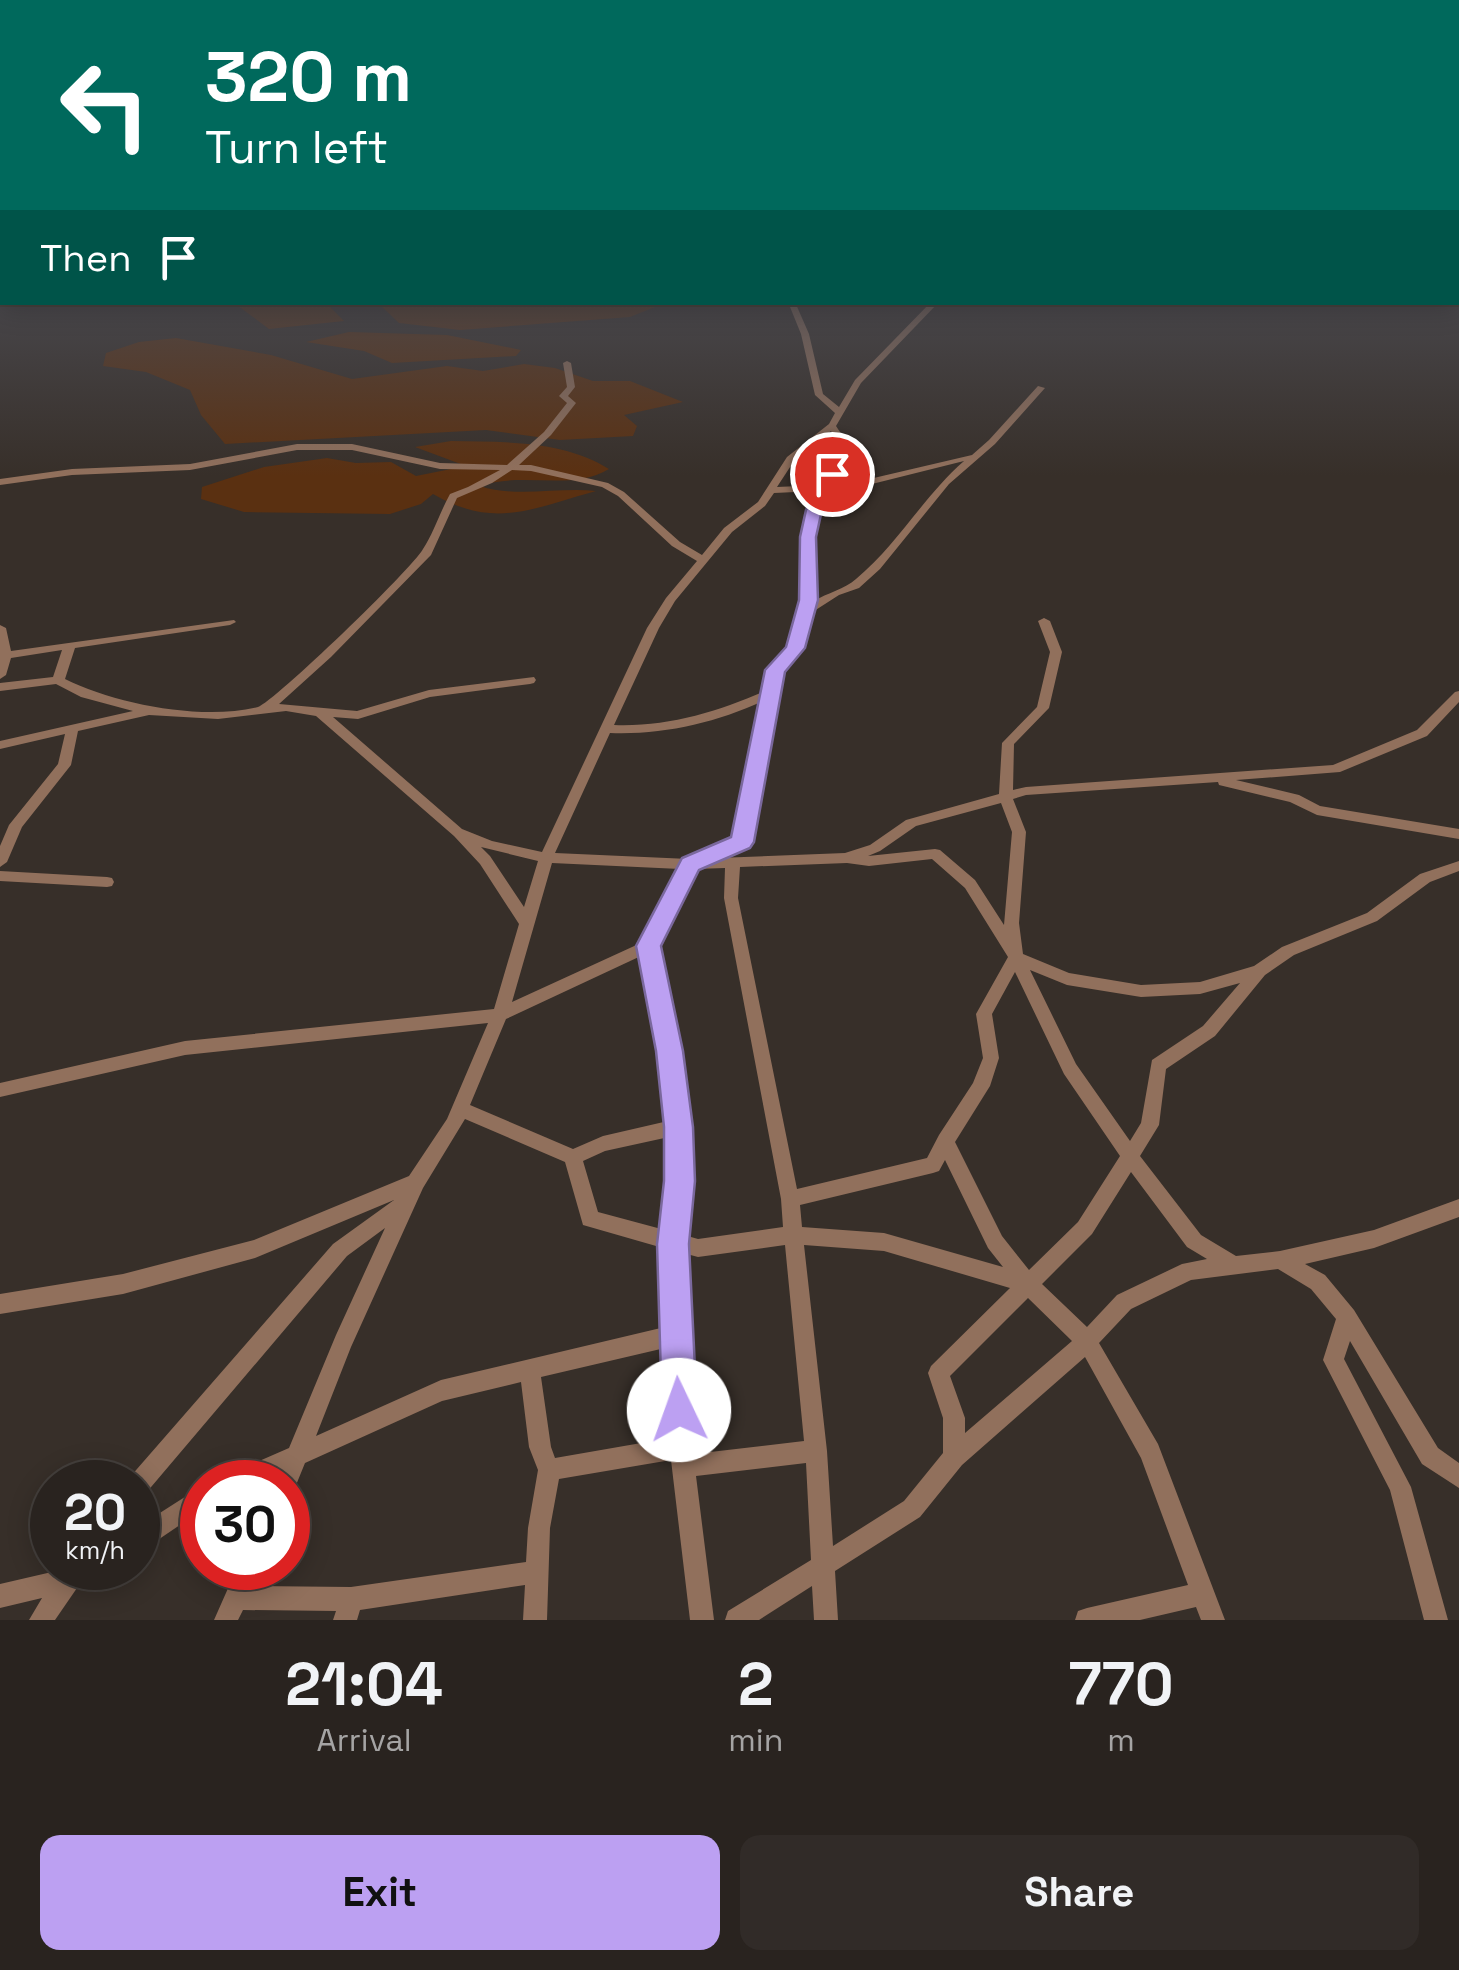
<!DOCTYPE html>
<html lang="en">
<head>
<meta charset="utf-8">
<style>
  body { margin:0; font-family:"Space Grotesk",sans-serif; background:#312b28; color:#f1f3f6; height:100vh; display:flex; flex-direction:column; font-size:38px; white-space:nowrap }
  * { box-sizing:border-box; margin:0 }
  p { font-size:32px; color:#a5a4a4 }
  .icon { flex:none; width:55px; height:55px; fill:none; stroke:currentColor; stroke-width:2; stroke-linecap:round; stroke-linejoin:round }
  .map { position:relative; height:1620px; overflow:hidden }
  .details { display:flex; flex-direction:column; background:#29231f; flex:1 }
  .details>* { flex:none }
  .banner { position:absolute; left:0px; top:0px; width:1460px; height:305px; box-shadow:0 5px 25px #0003,0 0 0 2px #45403d; background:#00695c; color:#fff; overflow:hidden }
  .speed { position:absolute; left:30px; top:1460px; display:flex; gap:20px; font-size:50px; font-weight:700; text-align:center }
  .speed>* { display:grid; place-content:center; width:130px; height:130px; border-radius:50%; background:#29231f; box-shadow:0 5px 25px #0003,0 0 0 2px #45403d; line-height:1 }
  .speed small { font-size:25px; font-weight:400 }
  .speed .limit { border:15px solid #d22; background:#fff; color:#111 }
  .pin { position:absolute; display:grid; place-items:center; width:85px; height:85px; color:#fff; margin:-42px; border:5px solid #fff; border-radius:50%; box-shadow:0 2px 10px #0007 }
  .me { position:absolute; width:110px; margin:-55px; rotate:357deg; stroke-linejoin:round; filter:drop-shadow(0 0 8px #0008) }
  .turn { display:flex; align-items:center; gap:35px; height:210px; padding:0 40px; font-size:45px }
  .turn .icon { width:130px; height:130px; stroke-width:2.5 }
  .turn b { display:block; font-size:70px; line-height:85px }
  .then { display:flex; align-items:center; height:95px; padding:0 40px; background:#0003; gap:20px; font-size:38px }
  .eta { display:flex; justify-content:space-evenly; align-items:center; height:170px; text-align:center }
  .eta b { font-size:60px; font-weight:600; line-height:70px }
  .button { display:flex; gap:20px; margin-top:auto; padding:20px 40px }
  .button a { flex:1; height:115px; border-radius:20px; background:#bca0f2; color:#111; font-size:40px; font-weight:600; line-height:115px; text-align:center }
  .button a+a { background:#312b28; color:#f1f3f6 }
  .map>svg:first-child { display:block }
  .green { fill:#5a3011 }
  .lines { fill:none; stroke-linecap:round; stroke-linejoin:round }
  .stream { stroke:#5e4d41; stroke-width:2.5 }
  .minor { fill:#91705c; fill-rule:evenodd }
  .route { fill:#bca0f2; stroke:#7a689d; stroke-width:2.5 }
</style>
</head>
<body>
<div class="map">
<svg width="1459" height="1620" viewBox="0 0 1459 1620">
  <rect width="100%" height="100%" fill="#372f29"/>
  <!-- green -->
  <g class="green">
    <polygon points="234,303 335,303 327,304 344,321 269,329"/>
    <polygon points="378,303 665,303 630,317 460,330 399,323"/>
    <polygon points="349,332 447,335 521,350 516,356 392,363 364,351 306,342"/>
    <polygon points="176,338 271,355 352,379 447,366 483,371 524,364 555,368 593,381 630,381 683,402 624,415 637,426 633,436 560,440 486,430 225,444 201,415 190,390 146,372 103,366 106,353 139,342"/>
    <path d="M 451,441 C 503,442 563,440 609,469 C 571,492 522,471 480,486 C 515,498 559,487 596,491 C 533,508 495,530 433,494 L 421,504 L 390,514 L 244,512 L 201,499 L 202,487 L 264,467 L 327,458 L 356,463 L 391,462 L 416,476 L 466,466 L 415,447 Z"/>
  </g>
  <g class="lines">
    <!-- stream -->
    <polyline class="stream" points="1444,302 1459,305"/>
    <!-- minor -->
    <g class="minor">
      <path d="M 788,302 L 795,302 L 809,334 L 823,394 L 839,407 L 855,380 L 931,302 L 939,302 L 861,383 L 836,426 L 846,441 L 837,474 L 831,485 L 848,484 L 972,455 L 989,440 L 1038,386 L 1045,388 L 995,444 L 949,484 L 880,569 L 859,588 L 839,595 L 811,613 L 801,648 L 781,671 L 749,842 L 747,845 L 718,858 L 845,853 L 870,845 L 906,820 L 999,794 L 1002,743 L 1037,707 L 1050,652 L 1038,621 L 1044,618 L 1050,621 L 1062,652 L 1049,708 L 1014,744 L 1013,790 L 1026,787 L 1333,765 L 1417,730 L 1455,692 L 1459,691 L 1459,702 L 1427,736 L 1340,772 L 1236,780 L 1299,795 L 1320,806 L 1459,829 L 1459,839 L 1317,815 L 1290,802 L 1219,785 L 1218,782 L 1026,795 L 1013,799 L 1026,832 L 1019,923 L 1023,954 L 1069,973 L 1141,985 L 1200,982 L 1254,966 L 1282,947 L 1367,913 L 1420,874 L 1459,861 L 1459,871 L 1430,882 L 1377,921 L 1294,955 L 1265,975 L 1215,1036 L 1166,1069 L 1159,1125 L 1140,1156 L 1201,1235 L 1236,1256 L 1280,1251 L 1374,1230 L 1459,1199 L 1459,1217 L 1374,1248 L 1305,1264 L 1325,1275 L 1354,1310 L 1438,1448 L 1459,1463 L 1459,1488 L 1422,1464 L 1350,1341 L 1344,1359 L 1411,1487 L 1448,1620 L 1424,1620 L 1390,1490 L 1323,1360 L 1336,1319 L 1311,1289 L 1278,1269 L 1191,1280 L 1131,1309 L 1099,1343 L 1158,1444 L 1225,1620 L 1201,1620 L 1196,1607 L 1140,1620 L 1075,1620 L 1078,1611 L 1087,1608 L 1188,1585 L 1141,1458 L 1085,1357 L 962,1465 L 920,1517 L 835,1571 L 838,1620 L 814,1620 L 812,1586 L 759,1620 L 725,1620 L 728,1611 L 811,1560 L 806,1463 L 696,1476 L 714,1620 L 690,1620 L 671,1460 L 559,1479 L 550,1528 L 547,1620 L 523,1620 L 525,1585 L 360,1610 L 357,1620 L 333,1620 L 336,1611 L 243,1610 L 238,1620 L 214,1620 L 237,1568 L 261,1568 L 253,1586 L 351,1587 L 526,1562 L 528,1528 L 538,1470 L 529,1447 L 521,1382 L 442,1401 L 305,1463 L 294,1490 L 288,1493 L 288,1482 L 275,1482 L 278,1475 L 261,1482 L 226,1482 L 229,1474 L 289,1448 L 336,1335 L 385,1228 L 347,1256 L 146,1493 L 138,1496 L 138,1482 L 128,1482 L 130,1477 L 333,1244 L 394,1200 L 255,1258 L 123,1294 L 0,1314 L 0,1294 L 123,1274 L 254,1240 L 409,1176 L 447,1119 L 488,1023 L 185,1055 L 0,1097 L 0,1083 L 185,1041 L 494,1009 L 519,924 L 480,864 L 454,836 L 316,716 L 286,711 L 218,719 L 149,715 L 78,731 L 71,765 L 22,827 L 7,862 L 0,867 L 0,846 L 9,825 L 58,764 L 65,734 L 0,749 L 0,741 L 133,711 L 81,697 L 56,684 L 0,691 L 0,683 L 53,677 L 62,650 L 11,658 L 6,675 L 0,679 L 0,625 L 6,628 L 11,651 L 234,620 L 236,622 L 230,625 L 75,648 L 65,679 C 115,704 202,721 258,707 C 274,702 412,569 423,549 C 434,532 440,512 450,494 L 468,487 L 500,470 L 440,469 L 352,450 L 297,450 L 190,470 L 72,475 L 0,485 L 0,479 L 72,469 L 190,464 L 297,444 L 352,444 L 440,463 L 507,465 L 544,432 L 567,403 L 559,396 L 567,387 L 563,363 L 567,361 L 571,363 L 575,387 L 568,396 L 576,403 L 551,435 L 519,465 L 531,465 L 608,483 L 624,492 L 680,542 L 702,555 L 724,528 L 758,502 L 787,457 L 829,424 L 835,413 L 815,395 L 801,334 ZM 831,431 L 836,441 L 827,474 L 821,485 L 777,487 L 794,461 ZM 964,461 C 924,496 897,545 856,579 C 845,589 827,593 814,601 C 815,559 808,531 828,491 L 848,490 ZM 512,470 L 531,471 L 602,487 L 618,496 L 672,546 L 697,561 L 666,598 L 647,628 L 542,852 L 492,841 L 462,829 L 333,717 L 358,719 L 430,697 L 530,684 L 534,683 L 536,680 L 534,677 L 429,690 L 357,711 L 279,704 L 331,657 L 431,555 L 457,498 L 492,483 ZM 818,491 L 809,509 L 803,537 L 803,600 L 789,647 L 769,670 L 765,691 C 717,712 667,727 614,725 L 659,628 L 675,601 L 732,532 L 765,506 L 774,493 ZM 763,701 L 735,839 L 689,859 L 555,853 L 610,733 C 663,735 715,723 763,701 ZM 1001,803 L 1012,832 L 1004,925 L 975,880 L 940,850 L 935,849 L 868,856 L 880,851 L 916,826 ZM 481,847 L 538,861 L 524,907 L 490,856 ZM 932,859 L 965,888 L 1008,957 L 976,1014 L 983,1058 L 973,1083 L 939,1135 L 927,1158 L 797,1189 L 738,898 L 740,867 L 847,863 L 869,866 ZM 552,863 L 680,869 L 643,942 L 512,1002 ZM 725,868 L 724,898 L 781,1199 L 783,1227 L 698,1239 L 684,1235 L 689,1181 L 687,1127 L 677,1051 L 657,946 L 695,869 ZM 643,955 L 661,1051 L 668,1121 L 603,1136 L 573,1149 L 470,1105 L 506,1019 ZM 1030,970 L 1067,985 L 1141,997 L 1200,994 L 1240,983 L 1203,1026 L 1152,1060 L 1141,1123 L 1130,1141 L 1076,1064 ZM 1015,972 L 1064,1074 L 1120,1156 L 1078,1222 L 1029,1270 L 1002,1236 L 955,1142 L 990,1086 L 999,1058 L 992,1014 ZM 465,1119 L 565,1162 L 583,1225 L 663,1248 L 665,1327 L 441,1380 L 316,1436 L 351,1347 L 423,1188 ZM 669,1137 L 671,1181 L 665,1230 L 598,1212 L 583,1161 L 605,1151 ZM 945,1160 L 988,1248 L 1003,1267 L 884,1233 L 802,1227 L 800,1205 L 933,1173 L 939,1171 ZM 1131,1172 L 1187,1247 L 1207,1259 L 1182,1264 L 1117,1295 L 1087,1327 L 1042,1284 L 1092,1234 ZM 785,1245 L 804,1441 L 693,1454 L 683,1253 L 698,1257 ZM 804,1245 L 884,1251 L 1010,1288 L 931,1366 L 928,1373 L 943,1418 L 943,1453 L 904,1501 L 833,1546 L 827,1451 ZM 1028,1298 L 1072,1341 L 965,1433 L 965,1418 L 950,1376 ZM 665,1348 L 670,1438 L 555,1458 L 551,1447 L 541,1377 Z"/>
      <polygon points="0,871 107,877 112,878 114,882 112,886 107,887 0,881"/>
      <polygon points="202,1486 202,1510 146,1548 138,1551 138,1527"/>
      <polygon points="69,1568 104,1568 100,1576 77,1588 55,1620 29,1620 42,1598 0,1608 0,1584"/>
    </g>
  </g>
  <!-- sky -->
  <linearGradient id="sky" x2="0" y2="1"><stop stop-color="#1e1a17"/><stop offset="0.52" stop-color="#4d4d54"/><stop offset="1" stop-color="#4d4d54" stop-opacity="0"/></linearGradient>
  <rect width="1459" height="476" fill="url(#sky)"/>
  <!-- route -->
  <polygon class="route" points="827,471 840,474 822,510 816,537 818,600 805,648 785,672 754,842 750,848 699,870 661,946 683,1051 693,1127 695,1181 689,1244 697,1410 692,1422 679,1427 667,1422 662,1410 657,1244 664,1181 664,1127 656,1051 636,946 682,858 731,837 765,670 786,647 799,600 800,537 806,510"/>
</svg>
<div class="speed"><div>20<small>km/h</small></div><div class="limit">30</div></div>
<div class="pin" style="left:832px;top:474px;background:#d93025"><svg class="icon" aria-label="arrive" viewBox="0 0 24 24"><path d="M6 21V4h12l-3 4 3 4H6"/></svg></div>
<svg class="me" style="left:679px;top:1410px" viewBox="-20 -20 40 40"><circle r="19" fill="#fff"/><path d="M0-13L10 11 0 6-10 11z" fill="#bca0f2"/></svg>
<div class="banner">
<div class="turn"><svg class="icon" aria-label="left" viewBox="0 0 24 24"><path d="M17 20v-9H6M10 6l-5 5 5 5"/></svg><div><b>320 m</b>Turn left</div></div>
<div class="then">Then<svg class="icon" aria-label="arrive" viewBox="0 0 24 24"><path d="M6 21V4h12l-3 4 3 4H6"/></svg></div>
</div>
</div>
<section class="details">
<div class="eta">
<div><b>21:04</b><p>Arrival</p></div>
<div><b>2</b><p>min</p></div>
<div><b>770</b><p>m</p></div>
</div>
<div class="button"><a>Exit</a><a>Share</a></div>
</section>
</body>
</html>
